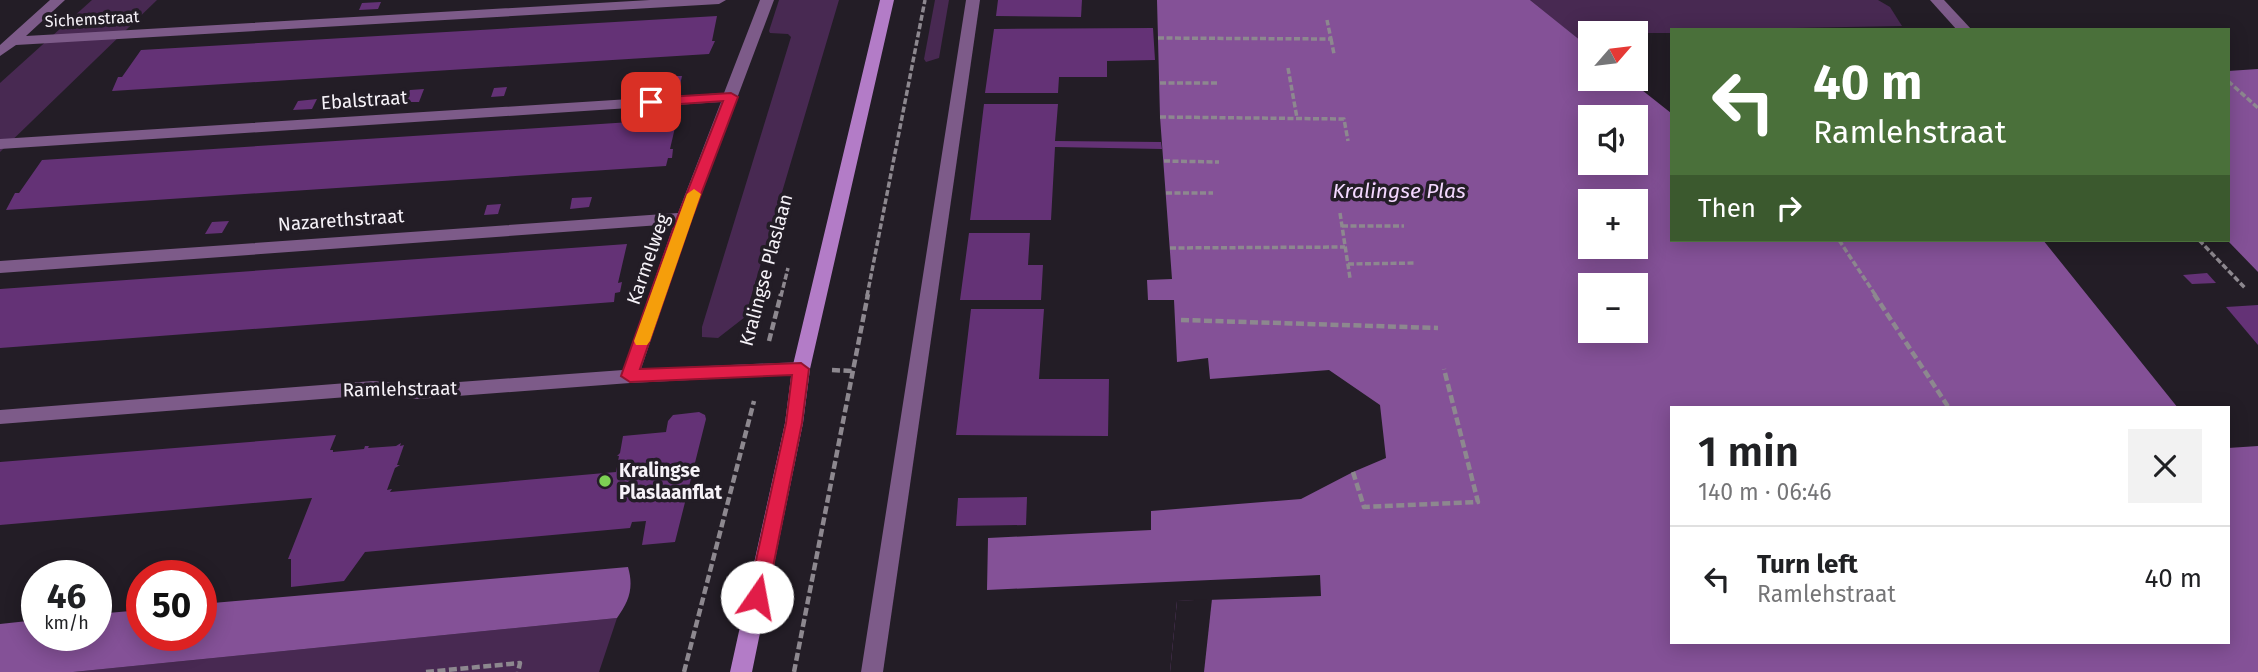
<!DOCTYPE html>
<html lang="en">
<head>
<meta charset="utf-8">
<style>
  body { margin:0; font-family:"Fira Sans",sans-serif; background:#f2f2f2; color:#202124; height:100vh; display:flex; flex-direction:column; font-size:26px; white-space:nowrap }
  * { box-sizing:border-box; margin:0 }
  p { font-size:23px; color:#757577 }
  .icon { flex:none; width:38px; height:38px; fill:none; stroke:currentColor; stroke-width:2; stroke-linecap:round; stroke-linejoin:round }
  .map { position:relative; flex:1; overflow:hidden }
  .details { position:absolute; left:1670px; top:406px; width:560px; height:238px; display:flex; flex-direction:column; background:#fff; border-radius:0px; box-shadow:0 4px 18px #0003 }
  .details>* { flex:none }
  .hud { position:absolute; left:1670px; top:28px; width:560px; height:214px; border-radius:0px; box-shadow:0 4px 18px #0003; background:#4a703a; color:#fff; overflow:hidden }
  .needle { width:46px; rotate:62deg }
  .controls { position:absolute; left:1578px; top:21px; display:grid; gap:14px }
  .controls a { display:grid; place-items:center; width:70px; height:70px; border-radius:0px; background:#fff; box-shadow:0 4px 18px #0003; font-size:35px }
  .speed { position:absolute; left:21px; top:560px; display:flex; gap:14px; font-size:35px; font-weight:700; text-align:center }
  .speed>* { display:grid; place-content:center; width:91px; height:91px; border-radius:50%; background:#fff; box-shadow:0 4px 18px #0003; line-height:1 }
  .speed small { font-size:18px; font-weight:400 }
  .speed .limit { border:10px solid #d22; background:#fff; color:#111 }
  .pin { position:absolute; display:grid; place-items:center; width:60px; height:60px; color:#fff; margin:-30px; border-radius:14px; box-shadow:0 4px 10px #0006 }
  .me { position:absolute; width:77px; margin:-38px; rotate:12deg; stroke-linejoin:round; filter:drop-shadow(0 0 5px #0008) }
  .turn { display:flex; align-items:center; gap:24px; height:147px; padding:0 28px; font-size:32px }
  .turn .icon { width:91px; height:91px; stroke-width:2.5 }
  .turn b { display:block; font-size:49px; line-height:60px }
  .then { display:flex; align-items:center; height:66px; padding:0 28px; background:#0003; gap:14px; font-size:26px }
  .round { display:grid; place-items:center; flex:none; width:74px; height:74px; border-radius:0px; background:#f2f2f2 }
  .overview { display:flex; align-items:center; justify-content:space-between; height:119px; padding:0 28px }
  h1 { font-size:42px; font-weight:600; line-height:52px }
  ul { padding:0; list-style:none }
  li { display:flex; align-items:center; gap:21px; height:105px; padding:0 28px; border-top:2px solid #e0e0e0 }
  li div { flex:1 }
  li b { display:block; font-size:26px }
  li em { font-style:normal }
  .map>svg:first-child { display:block }
  .green { fill:#482952 }
  .water { fill:#845197; fill-rule:evenodd }
  .pier { fill:#231d26 }
  .building { fill:#643276 }
  .lines { fill:none; stroke-linecap:round; stroke-linejoin:round }
  .path-far1 { stroke:#8d888f; stroke-width:3.5; stroke-dasharray:6 2.5; stroke-linecap:butt }
  .path { stroke:#8d888f; stroke-width:4.5; stroke-dasharray:8 3.5; stroke-linecap:butt }
  .service { fill:#7d5b89; fill-rule:evenodd }
  .minor { fill:#7d5b89; fill-rule:evenodd }
  .secondary { fill:#b37cc7; fill-rule:evenodd }
  .route { fill:#e11d48; stroke:#92132f; stroke-width:2 }
  .slow { fill:#f59e0b }
  .poi-dot { fill:#7dd154; stroke:#231d26; stroke-width:2.5 }
  .labels { text-anchor:middle; dominant-baseline:central; stroke-width:7; stroke-linejoin:round; paint-order:stroke }
  .far-street-label { font-size:16px; fill:#f6f2f8; stroke:#231d26 }
  .street-label { font-size:19px; fill:#f6f2f8; stroke:#231d26 }
  .poi-label { font-size:19px; font-weight:bold; fill:#f6f2f8; stroke:#231d26; text-anchor:start }
  .water-label { font-size:21px; font-style:italic; fill:#f4d8ff; stroke:#231d26 }
</style>
</head>
<body>
<div class="map">
<svg width="2258" height="672" viewBox="0 0 2258 672">
  <rect width="100%" height="100%" fill="#231d26"/>
  <!-- green -->
  <g class="green">
    <polygon points="92,0 157,0 0,152 0,83"/>
    <polygon points="779,0 839,0 745,317 718,338 702,337 702,327 791,37 788,34 770,33 769,31"/>
    <polygon points="935,0 949,0 939,58 926,62 924,59"/>
    <polygon points="1530,0 1878,0 1890,7 1902,26 1671,30 1671,33 1591,33 1583,43"/>
    <polygon points="617,618 599,672 73,672"/>
  </g>
  <!-- water -->
  <g class="water">
    <path d="M 1157,0 L 1530,0 L 1591,49 L 1591,79 L 1628,79 L 1671,113 L 1671,240 L 2043,240 L 2178,408 L 1671,408 L 1671,642 L 2228,642 L 2228,448 L 2258,446 L 2258,672 L 1170,672 L 1177,601 L 1321,596 L 1320,575 L 987,590 L 988,538 L 1151,530 L 1151,511 L 1301,499 L 1353,472 L 1386,458 L 1380,405 L 1329,370 L 1210,379 L 1208,358 L 1177,362 L 1174,300 L 1148,300 L 1147,280 L 1172,279 L 1160,117 ZM 1591,117 L 1636,117 L 1636,163 L 1591,163 ZM 1591,201 L 1636,201 L 1636,247 L 1591,247 ZM 1591,285 L 1636,285 L 1636,331 L 1591,331 Z"/>
    <polygon points="2258,69 2258,272 2227,240 2228,71"/>
    <path d="M 628,567 C 634,588 629,601 617,618 L 73,672 L 0,672 L 0,624 L 37,620 L 37,635 L 96,635 L 96,614 L 142,610 L 142,635 L 201,635 L 201,604 Z"/>
  </g>
  <!-- pier -->
  <polygon class="pier" points="1212,599 1204,672 1170,672 1177,601"/>
  <!-- building -->
  <g class="building">
    <polygon points="998,0 1082,0 1081,17 996,16"/>
    <polygon points="381,2 378,9 359,10 362,3"/>
    <polygon points="717,16 712,41 715,41 709,54 112,91 118,77 122,77 141,50"/>
    <polygon points="1153,28 1155,60 1107,61 1107,77 1059,77 1058,93 985,93 994,29"/>
    <polygon points="665,76 682,76 680,85 663,86"/>
    <polygon points="507,87 504,96 491,97 494,88"/>
    <polygon points="424,89 419,102 404,102 410,90"/>
    <polygon points="317,99 312,109 293,110 298,101"/>
    <polygon points="984,104 1058,104 1055,141 1161,142 1162,149 1055,147 1051,220 970,220"/>
    <polygon points="677,119 670,149 673,149 672,158 668,158 666,166 6,210 15,193 19,193 42,160"/>
    <polygon points="592,197 589,207 570,209 572,198"/>
    <polygon points="501,204 498,214 484,215 487,205"/>
    <polygon points="229,221 222,233 205,234 212,222"/>
    <polygon points="969,233 1030,233 1028,265 1043,265 1041,300 960,300"/>
    <polygon points="627,244 618,283 622,282 620,292 615,293 614,302 0,348 0,289"/>
    <polygon points="2207,273 2216,283 2192,284 2183,275"/>
    <polygon points="2258,305 2258,345 2226,307"/>
    <polygon points="971,309 1044,309 1039,379 1109,379 1108,436 956,435"/>
    <polygon points="699,412 705,415 706,419 675,542 642,545 646,521 632,522 630,528 365,552 344,581 291,587 291,559 288,559 312,498 0,525 0,462 336,435 330,450 333,450 333,452 364,449 365,446 369,446 368,448 396,446 401,443 400,446 404,445 397,465 400,465 395,468 387,490 392,489 390,492 616,472 619,456 617,456 620,453 623,436 666,432 668,421 673,415"/>
    <polygon points="1027,497 1026,525 956,526 958,498"/>
  </g>
  <g class="lines">
    <!-- path-far1 -->
    <g class="path-far1">
      <polyline points="1158,38 1331,39 1327,20"/>
      <polyline points="1331,39 1334,54"/>
      <polyline points="1288,68 1297,118"/>
      <polyline points="2228,81 2258,108"/>
      <polyline points="1160,83 1217,83"/>
      <polyline points="1160,117 1344,119 1348,141"/>
      <polyline points="1164,161 1219,162"/>
      <polyline points="1166,193 1213,193"/>
      <polyline points="1340,213 1350,278"/>
      <polyline points="1342,226 1404,226"/>
      <polyline points="1839,240 1876,296"/>
      <polyline points="2199,240 2246,289"/>
      <polyline points="1170,248 1345,247"/>
      <polyline points="1348,264 1416,263"/>
      <polyline points="781,296 788,268"/>
      <polyline points="867,296 925,0"/>
    </g>
    <!-- path -->
    <g class="path">
      <polyline points="1874,294 1949,408"/>
      <polyline points="1181,320 1438,328"/>
      <polyline points="769,341 781,294"/>
      <polyline points="832,370 852,371"/>
      <polyline points="1353,472 1364,507 1478,502 1444,369"/>
      <polyline points="426,672 520,663 518,672"/>
      <polyline points="684,672 754,401"/>
      <polyline points="794,672 868,294"/>
    </g>
    <!-- service -->
    <polygon class="service" points="1930,0 1944,0 1972,30 1957,30"/>
    <!-- minor -->
    <g class="minor">
      <polygon points="50,0 65,0 26,36 650,0 726,0 719,4 16,45 0,56 0,45"/>
      <polygon points="760,0 774,0 692,218 641,369 801,362 807,364 810,369 807,374 630,383 418,399 373,395 0,424 0,410 373,381 418,385 623,370 674,224 0,273 0,261 678,213 721,102 0,149 0,139 724,93"/>
      <polygon points="966,0 980,0 883,672 861,672"/>
    </g>
    <!-- secondary -->
    <polygon class="secondary" points="880,0 894,0 810,369 803,423 752,672 730,672 785,423 792,369"/>
  </g>
  <!-- route -->
  <polygon class="route" points="731,93 738,97 692,218 640,369 801,363 809,369 802,423 767,597 764,603 757,606 751,603 748,597 786,423 792,375 630,382 621,376 677,218 723,101 651,106 644,102 651,98"/>
  <!-- slow -->
  <polygon class="slow" points="694,189 701,194 650,341 647,345 636,345 634,341 687,194"/>
  <!-- markers -->
  <circle class="poi-dot" cx="605" cy="481" r="7"/>
  <g class="labels">
    <!-- far-street labels -->
    <g class="far-street-label">
      <text transform="translate(92 19) rotate(-3)">Sichemstraat</text>
    </g>
    <!-- street labels -->
    <g class="street-label">
      <text transform="translate(364 100) rotate(-4)">Ebalstraat</text>
      <text transform="translate(341 220) rotate(-4)">Nazarethstraat</text>
      <text transform="translate(648 259) rotate(-71)">Karmelweg</text>
      <text transform="translate(766 270) rotate(-75)">Kralingse Plaslaan</text>
      <text transform="translate(400 389) rotate(-1)">Ramlehstraat</text>
    </g>
    <!-- poi labels -->
    <g class="poi-label">
      <text x="619" y="470">Kralingse<tspan x="619" dy="22">Plaslaanflat</tspan></text>
    </g>
    <!-- water labels -->
    <g class="water-label">
      <text x="1399" y="191">Kralingse Plas</text>
    </g>
  </g>
</svg>
<div class="controls">
<a><svg class="needle" viewBox="-14 -14 28 28"><path d="M0-13l5 13h-10z" fill="#e53935"/><path d="M0 13l5-13h-10z" fill="#757577"/></svg></a>
<a><svg class="icon" aria-label="sound" viewBox="0 0 24 24"><path d="M4 9h4l5-4v14l-5-4H4zM17 9q2 3 0 6"/></svg></a>
<a>+</a>
<a>−</a>
</div>
<div class="speed"><div>46<small>km/h</small></div><div class="limit">50</div></div>
<div class="pin" style="left:651px;top:102px;background:#d93025"><svg class="icon" aria-label="arrive" viewBox="0 0 24 24"><path d="M6 21V4h12l-3 4 3 4H6"/></svg></div>
<svg class="me" style="left:757px;top:597px" viewBox="-20 -20 40 40"><circle r="19" fill="#fff"/><path d="M0-13L10 11 0 6-10 11z" fill="#e11d48"/></svg>
<div class="hud">
<div class="turn"><svg class="icon" aria-label="left" viewBox="0 0 24 24"><path d="M17 20v-9H6M10 6l-5 5 5 5"/></svg><div><b>40 m</b>Ramlehstraat</div></div>
<div class="then">Then<svg class="icon" aria-label="right" viewBox="0 0 24 24"><path d="M7 20v-9h11M14 6l5 5-5 5"/></svg></div>
</div>
<section class="details">
<div class="overview"><div><h1>1 min</h1><p>140 m · 06:46</p></div><a class="round"><svg class="icon" aria-label="close" viewBox="0 0 24 24"><path d="M6 6l12 12M18 6L6 18"/></svg></a></div>
<ul>
<li><svg class="icon" aria-label="left" viewBox="0 0 24 24"><path d="M17 20v-9H6M10 6l-5 5 5 5"/></svg><div><b>Turn left</b><p>Ramlehstraat</p></div><em>40 m</em></li>
</ul>
</section>
</div>
</body>
</html>
